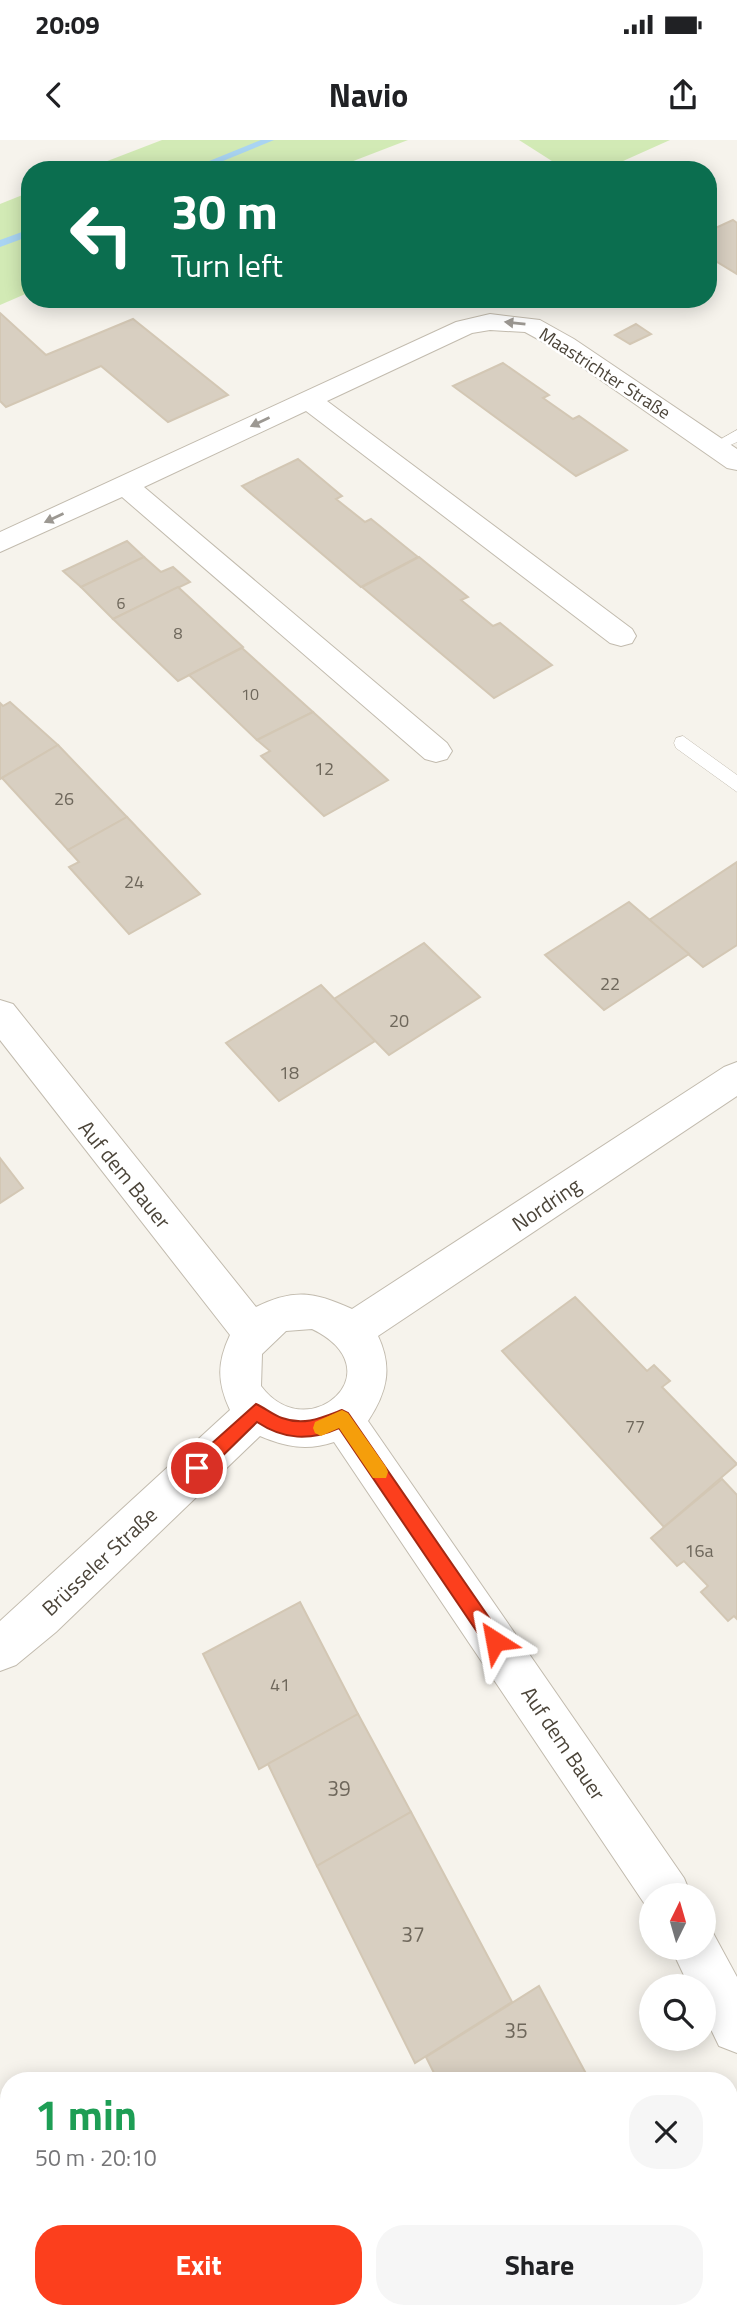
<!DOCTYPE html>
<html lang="en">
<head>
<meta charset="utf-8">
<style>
  body { margin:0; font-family:"Titillium Web",sans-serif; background:#f6f6f6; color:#202124; height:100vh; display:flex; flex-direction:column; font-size:26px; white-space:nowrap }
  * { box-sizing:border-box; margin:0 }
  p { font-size:23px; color:#757577 }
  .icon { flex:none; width:38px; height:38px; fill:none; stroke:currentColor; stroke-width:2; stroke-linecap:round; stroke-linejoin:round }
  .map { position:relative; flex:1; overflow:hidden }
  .sheet { position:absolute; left:0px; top:1932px; width:738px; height:247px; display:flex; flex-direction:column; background:#fff; border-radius:28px 28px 0 0; box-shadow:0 4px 18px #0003 }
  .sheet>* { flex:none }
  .guide { position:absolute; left:21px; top:21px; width:696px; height:147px; border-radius:28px; box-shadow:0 4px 18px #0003; background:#0b6e4f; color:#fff; overflow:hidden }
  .needle { width:46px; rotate:5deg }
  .controls { position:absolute; left:639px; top:1743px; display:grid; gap:14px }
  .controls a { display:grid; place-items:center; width:77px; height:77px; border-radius:50%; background:#fff; box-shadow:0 4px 18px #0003; font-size:35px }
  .pin { position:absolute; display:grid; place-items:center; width:60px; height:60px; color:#fff; margin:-30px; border:4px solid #fff; border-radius:50%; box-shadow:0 2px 7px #0007 }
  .me { position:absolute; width:77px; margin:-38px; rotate:326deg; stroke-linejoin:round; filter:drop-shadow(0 0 5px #0008) }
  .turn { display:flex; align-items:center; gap:24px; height:147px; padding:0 35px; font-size:32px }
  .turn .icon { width:91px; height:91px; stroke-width:2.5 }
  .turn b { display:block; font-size:49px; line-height:60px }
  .round { display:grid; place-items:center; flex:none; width:74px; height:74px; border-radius:28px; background:#f6f6f6 }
  .headline { display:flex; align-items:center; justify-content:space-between; height:119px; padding:0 35px }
  h1 { font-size:42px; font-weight:700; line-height:52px; color:#1e9e55 }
  .primary-button { display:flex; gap:14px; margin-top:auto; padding:14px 35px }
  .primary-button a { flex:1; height:80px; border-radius:28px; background:#fc3f1d; color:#fff; font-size:28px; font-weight:700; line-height:80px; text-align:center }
  .primary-button a+a { background:#f6f6f6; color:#202124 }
  .status { display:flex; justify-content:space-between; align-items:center; height:49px; padding:0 35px; background:#fff; direction:ltr }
  .status svg { height:19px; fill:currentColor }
  header { display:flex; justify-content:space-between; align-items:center; height:91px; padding:0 35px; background:#fff; font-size:32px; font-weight:700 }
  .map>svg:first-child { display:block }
  .green { fill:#d2eab5 }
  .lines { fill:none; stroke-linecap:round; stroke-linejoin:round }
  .stream { fill:#a9d4f2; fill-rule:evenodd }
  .building { fill:#d8cfc1; stroke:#d3c7b4; stroke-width:2 }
  .lane-casing { stroke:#c2bbae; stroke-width:1 }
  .street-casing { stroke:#c2bbae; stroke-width:2 }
  .lane { fill:#fff; fill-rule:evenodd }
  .street { fill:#fff; fill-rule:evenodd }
  .oneway { fill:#9c9892 }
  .route { fill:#fc3f1d; stroke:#a42913; stroke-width:2 }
  .slow { fill:#f59e0b }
  .labels { text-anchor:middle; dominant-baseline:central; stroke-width:5; stroke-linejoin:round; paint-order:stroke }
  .far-number-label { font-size:16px; fill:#6e675b }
  .far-street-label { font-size:18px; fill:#4b4439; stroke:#fff }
  .number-label { font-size:18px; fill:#6e675b }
  .street-label { font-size:21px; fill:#4b4439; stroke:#fff }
  .near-number-label { font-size:21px; fill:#6e675b }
</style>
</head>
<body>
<div class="status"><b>20:09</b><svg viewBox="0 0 49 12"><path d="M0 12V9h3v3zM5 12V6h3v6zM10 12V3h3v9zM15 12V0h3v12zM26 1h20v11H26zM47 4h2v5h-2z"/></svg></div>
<header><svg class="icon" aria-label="back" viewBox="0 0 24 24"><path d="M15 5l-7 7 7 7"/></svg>Navio<svg class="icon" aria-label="share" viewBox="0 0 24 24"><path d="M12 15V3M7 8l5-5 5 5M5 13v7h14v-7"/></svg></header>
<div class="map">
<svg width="737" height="2178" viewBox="0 0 737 2178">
  <rect width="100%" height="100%" fill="#f6f3ec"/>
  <!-- green -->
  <g class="green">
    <polygon points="162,0 408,0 330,30 84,30"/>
    <polygon points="519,0 670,0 603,30 566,30"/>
    <polygon points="30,52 30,152 0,165 0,64"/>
  </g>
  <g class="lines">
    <!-- stream -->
    <g class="stream">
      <polygon points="261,0 274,0 201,30 187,30"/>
      <polygon points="30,89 30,96 0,107 0,100"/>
    </g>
  </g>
  <!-- building -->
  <g class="building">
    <polygon points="733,80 737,83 737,134 717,122 709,126 709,91"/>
    <polygon points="0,173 46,215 133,179 228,255 168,282 101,226 6,267 0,261"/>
    <polygon points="636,184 651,194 630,204 615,195"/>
    <polygon points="503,223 549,255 543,258 573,279 579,276 627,310 576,336 453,246"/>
    <polygon points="298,319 342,356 336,359 365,382 371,379 418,417 361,447 242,346"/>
    <polygon points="127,401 144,417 81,447 63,431"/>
    <polygon points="144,417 161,432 173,427 190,442 113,479 81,447"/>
    <polygon points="419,417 468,457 461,460 493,486 500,483 552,525 494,558 362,447"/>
    <polygon points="178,447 243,507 178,541 113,479"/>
    <polygon points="242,508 313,572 257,600 189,535"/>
    <polygon points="10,562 58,605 0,639 0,563 3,566"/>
    <polygon points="313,572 388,640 324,676 261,616 270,611 257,600"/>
    <polygon points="58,605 127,677 68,710 2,638"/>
    <polygon points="127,677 200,754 129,794 69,727 79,722 68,710"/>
    <polygon points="737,722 737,805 703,827 649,780"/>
    <polygon points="629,762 689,814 604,870 545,815"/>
    <polygon points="424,803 480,857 389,915 334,859"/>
    <polygon points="321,845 375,901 279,961 226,903"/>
    <polygon points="0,1018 23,1048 0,1063"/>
    <polygon points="575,1157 647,1231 654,1225 670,1241 662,1247 737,1324 664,1387 502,1211"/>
    <polygon points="722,1339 737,1355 737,1479 734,1476 728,1481 701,1452 708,1446 684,1421 677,1426 651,1398"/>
    <polygon points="300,1462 358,1574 259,1629 203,1514"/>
    <polygon points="358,1574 411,1672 317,1726 268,1624"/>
    <polygon points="411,1672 512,1862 415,1923 317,1726"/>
    <polygon points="539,1846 590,1941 438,1941 426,1917"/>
    <polygon points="248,2170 325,2170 329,2178 251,2178"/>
  </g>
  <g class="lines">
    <defs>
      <g id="lane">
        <polygon points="737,290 737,302 715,312 707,307"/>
        <polygon points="683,596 737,635 737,652 676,608 674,603 676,598"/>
      </g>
      <g id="street">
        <polygon points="490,174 540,180 574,199 737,309 737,330 727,328 556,209 525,192 490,190 472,193 327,261 632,489 636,496 632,503 621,506 610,503 306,271 144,347 447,603 452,611 447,619 436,622 425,619 122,357 0,412 0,392 456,182"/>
        <path d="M 0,860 L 13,864 L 256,1167 C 294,1148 315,1152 352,1169 L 724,927 L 737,922 L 737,956 L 378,1196 C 393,1228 387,1252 368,1281 L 684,1738 L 691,1755 L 651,1755 L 650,1772 L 334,1302 C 307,1311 286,1307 260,1296 L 56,1492 L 16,1525 L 0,1531 L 0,1481 L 230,1270 C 217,1242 217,1223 230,1195 L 0,900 ZM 312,1189 C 397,1230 308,1309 261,1246 L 262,1214 L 286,1191 Z"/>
        <polygon points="704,1787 712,1791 737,1837 737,1913 719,1906 704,1875 704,1846 689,1846 671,1808 704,1808"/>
      </g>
    </defs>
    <!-- lane casing -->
    <use href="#lane" class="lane-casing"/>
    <!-- street casing -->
    <use href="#street" class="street-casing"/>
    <!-- lane -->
    <use href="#lane" class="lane"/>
    <!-- street -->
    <use href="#street" class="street"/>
  </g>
  <!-- one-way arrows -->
  <defs><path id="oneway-solid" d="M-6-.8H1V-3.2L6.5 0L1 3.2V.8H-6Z" transform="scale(1.75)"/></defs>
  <g class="oneway">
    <use href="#oneway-solid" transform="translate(515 183) rotate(-174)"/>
    <use href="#oneway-solid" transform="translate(260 282) rotate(155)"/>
    <use href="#oneway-solid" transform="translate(54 378) rotate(155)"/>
  </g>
  <!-- route -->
  <path class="route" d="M 256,1264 C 265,1268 273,1275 282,1278 C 304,1286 321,1278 342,1270 L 348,1273 L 501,1495 L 504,1501 L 501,1508 L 495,1511 L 488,1508 L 339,1288 C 310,1301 284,1300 257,1282 L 204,1334 L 191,1334 L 189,1328 L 191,1322 Z"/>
  <!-- slow -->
  <polygon class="slow" points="342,1270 348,1273 386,1327 388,1332 386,1338 373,1338 339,1288 321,1296 315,1293 313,1288 315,1282"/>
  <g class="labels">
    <!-- far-number labels -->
    <g class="far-number-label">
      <text x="121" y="463">6</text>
      <text x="178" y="493">8</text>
      <text x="250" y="554">10</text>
    </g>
    <!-- far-street labels -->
    <g class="far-street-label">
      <text transform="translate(605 233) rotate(33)">Maastrichter Straße</text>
    </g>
    <!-- number labels -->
    <g class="number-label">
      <text x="324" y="628">12</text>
      <text x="64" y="658">26</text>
      <text x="134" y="741">24</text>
      <text x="610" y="843">22</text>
      <text x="399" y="880">20</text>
      <text x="289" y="932">18</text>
      <text x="635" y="1286">77</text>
      <text x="699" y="1410">16a</text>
      <text x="280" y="1544">41</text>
    </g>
    <!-- street labels -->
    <g class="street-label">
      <text transform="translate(125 1034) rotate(51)">Auf dem Bauer</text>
      <text transform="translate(546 1064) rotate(-34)">Nordring</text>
      <text transform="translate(99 1421) rotate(-43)">Brüsseler Straße</text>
      <text transform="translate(564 1603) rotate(56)">Auf dem Bauer</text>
    </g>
    <!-- near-number labels -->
    <g class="near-number-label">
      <text x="339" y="1648">39</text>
      <text x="413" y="1794">37</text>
      <text x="516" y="1890">35</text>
    </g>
  </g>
</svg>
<div class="controls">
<a><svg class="needle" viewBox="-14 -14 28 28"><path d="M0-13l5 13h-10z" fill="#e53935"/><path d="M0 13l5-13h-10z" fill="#757577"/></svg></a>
<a><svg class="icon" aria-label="search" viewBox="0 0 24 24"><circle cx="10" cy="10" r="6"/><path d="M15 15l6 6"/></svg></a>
</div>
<div class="pin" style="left:197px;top:1328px;background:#d93025"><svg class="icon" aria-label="arrive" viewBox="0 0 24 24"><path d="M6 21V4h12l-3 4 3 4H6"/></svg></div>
<svg class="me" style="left:495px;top:1501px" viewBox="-20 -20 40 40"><path d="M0-17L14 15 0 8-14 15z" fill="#fc3f1d" stroke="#fff" stroke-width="4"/></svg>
<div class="guide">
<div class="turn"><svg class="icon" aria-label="left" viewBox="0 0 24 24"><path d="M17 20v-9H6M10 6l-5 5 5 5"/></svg><div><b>30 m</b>Turn left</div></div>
</div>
<section class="sheet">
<div class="headline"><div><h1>1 min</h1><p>50 m · 20:10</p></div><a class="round"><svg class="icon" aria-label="close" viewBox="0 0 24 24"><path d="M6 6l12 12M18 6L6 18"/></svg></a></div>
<div class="primary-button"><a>Exit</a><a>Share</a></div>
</section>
</div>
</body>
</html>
